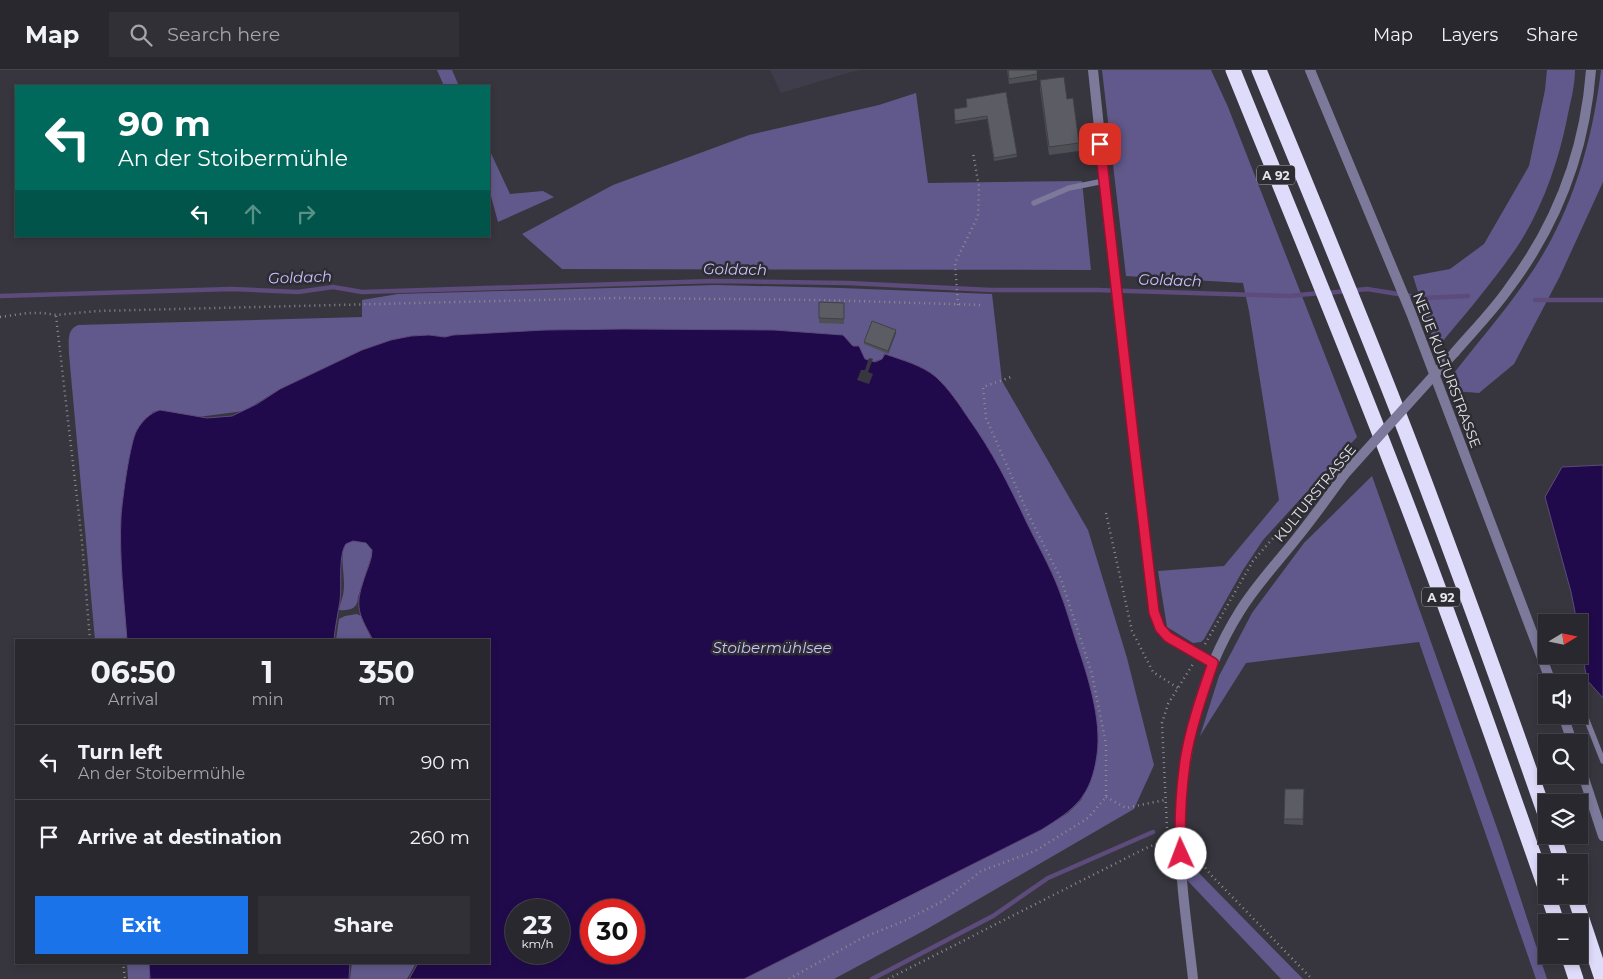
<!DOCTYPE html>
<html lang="en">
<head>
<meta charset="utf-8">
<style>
  body { margin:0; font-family:Montserrat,sans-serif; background:#313036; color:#f1f3f6; height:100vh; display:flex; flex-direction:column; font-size:19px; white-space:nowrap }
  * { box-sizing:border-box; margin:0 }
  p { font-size:16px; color:#a5a6aa }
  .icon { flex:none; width:28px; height:28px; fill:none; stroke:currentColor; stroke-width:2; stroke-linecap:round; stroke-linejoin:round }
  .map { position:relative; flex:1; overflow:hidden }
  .details { position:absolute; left:15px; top:569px; width:475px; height:325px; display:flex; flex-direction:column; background:#29282e; border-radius:0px; box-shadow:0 2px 8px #0003,0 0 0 1px #45444a }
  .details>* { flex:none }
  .hud { position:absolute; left:15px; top:15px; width:475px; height:152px; border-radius:0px; box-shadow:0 2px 8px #0003,0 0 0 1px #45444a; background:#00695c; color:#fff; overflow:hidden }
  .needle { width:32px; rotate:80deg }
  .buttons { position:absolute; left:1538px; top:544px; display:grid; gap:10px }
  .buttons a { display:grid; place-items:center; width:50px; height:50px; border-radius:0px; background:#29282e; box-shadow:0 2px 8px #0003,0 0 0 1px #45444a; font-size:25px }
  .speed { position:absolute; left:505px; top:829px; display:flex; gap:10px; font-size:25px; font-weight:700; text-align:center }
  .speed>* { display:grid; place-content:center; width:65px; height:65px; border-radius:50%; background:#29282e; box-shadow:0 2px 8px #0003,0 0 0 1px #45444a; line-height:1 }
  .speed small { font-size:12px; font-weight:400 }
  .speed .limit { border:8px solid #d22; background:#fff; color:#111 }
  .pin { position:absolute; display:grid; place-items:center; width:42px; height:42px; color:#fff; margin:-21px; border-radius:10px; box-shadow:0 2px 8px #0006 }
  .me { position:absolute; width:55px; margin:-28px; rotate:358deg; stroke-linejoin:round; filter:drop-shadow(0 0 4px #0008) }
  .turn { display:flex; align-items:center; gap:18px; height:105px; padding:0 20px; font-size:22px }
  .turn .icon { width:65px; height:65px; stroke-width:2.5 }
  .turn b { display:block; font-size:35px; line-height:42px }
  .lanes { display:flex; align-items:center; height:48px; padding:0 20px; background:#0003; justify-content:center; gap:25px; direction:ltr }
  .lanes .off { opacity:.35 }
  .eta { display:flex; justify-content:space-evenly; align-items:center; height:85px; text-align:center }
  .eta b { font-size:30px; font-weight:700; line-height:35px }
  .action { display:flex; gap:10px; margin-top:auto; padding:10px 20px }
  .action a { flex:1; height:58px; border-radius:0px; background:#1a73e8; color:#fff; font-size:20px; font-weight:700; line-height:58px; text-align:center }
  .action a+a { background:#313036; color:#f1f3f6 }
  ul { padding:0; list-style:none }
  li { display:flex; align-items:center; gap:15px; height:75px; padding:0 20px; border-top:1px solid #45444a }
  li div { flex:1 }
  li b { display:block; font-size:19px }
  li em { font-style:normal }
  header { display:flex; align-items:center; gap:30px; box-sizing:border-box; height:70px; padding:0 25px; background:#29282e; border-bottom:1px solid #45444a }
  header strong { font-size:24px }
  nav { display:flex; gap:28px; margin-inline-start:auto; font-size:18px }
  .search { width:350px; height:45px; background:#313036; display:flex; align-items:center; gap:12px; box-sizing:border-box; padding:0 18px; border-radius:0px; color:#a5a6aa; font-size:19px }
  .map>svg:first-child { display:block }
  .built { fill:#3f3d4b }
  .green { fill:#61598b }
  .water { fill:#210a4c; stroke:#5c4b7b; fill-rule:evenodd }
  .pier { fill:#37363e }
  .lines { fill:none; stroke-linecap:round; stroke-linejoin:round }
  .stream { stroke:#5c4b7b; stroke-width:4.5 }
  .path { stroke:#8c8c92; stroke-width:2.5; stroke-dasharray:1 4; stroke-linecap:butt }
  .service { stroke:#7d799a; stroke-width:5.5 }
  .minor { stroke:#7d799a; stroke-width:10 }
  .motorway { stroke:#dfdbfb; stroke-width:15 }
  .minor-bridge { stroke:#7d799a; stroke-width:10 }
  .wall { fill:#4f4f56 }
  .shaded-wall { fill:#404046 }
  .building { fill:#5c5c64; stroke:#404046 }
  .route-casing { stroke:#92132f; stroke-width:12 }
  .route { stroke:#e11d48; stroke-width:9 }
  .labels { text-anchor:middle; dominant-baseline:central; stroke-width:5; stroke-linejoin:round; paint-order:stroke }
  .shield { fill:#2d2c33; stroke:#adadb2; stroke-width:1 }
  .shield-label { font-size:12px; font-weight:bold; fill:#e4e4e9 }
  .street-label { font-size:14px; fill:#e4e4e9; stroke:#2d2c33 }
  .water-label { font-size:15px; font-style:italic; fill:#cbc2ff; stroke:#2d2c33 }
</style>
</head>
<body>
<header>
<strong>Map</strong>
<div class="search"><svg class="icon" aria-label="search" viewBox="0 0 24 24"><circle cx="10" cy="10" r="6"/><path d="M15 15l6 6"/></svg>Search here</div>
<nav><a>Map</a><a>Layers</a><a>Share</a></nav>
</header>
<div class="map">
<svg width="1603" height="909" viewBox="0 0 1603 909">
  <rect width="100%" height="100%" fill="#37363e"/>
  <!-- built -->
  <polygon class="built" points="770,0 861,0 851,2 781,23"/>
  <!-- green -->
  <g class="green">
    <polygon points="437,0 452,0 459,16 444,16"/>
    <polygon points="1102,0 1211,0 1228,37 1357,367 1263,470 1243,500 1204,569 1201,572 1193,573 1167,557 1158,501 1224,496 1279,430 1249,241 1243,213 1126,206"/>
    <path d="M 1547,0 L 1575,0 C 1575,17 1570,33 1567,49 C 1558,93 1542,139 1517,177 C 1492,213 1464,246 1436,279 L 1413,206 L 1450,199 L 1484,174 L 1529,96 L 1545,20 Z"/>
    <path d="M 1601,0 L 1603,0 L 1603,112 L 1560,206 L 1514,294 L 1479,323 L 1454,321 L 1448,311 C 1483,265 1524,221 1551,170 C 1579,117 1594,59 1601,0 Z"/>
    <polygon points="916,23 928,113 1082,111 1091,200 562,199 522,164 613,115 749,65 879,35"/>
    <polygon points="489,79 510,124 543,121 554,127 498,152 489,119"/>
    <path d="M 716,215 L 841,218 L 992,224 L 1002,311 L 1088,460 L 1127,588 L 1154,695 L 1134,739 L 927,859 L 834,909 L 744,909 L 1041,760 L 1068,743 L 1082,729 L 1092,625 L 1059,519 L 952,325 C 931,299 915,295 884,284 L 882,289 L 872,292 L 863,287 L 859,277 L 774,260 L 624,259 L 545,260 L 453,265 L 445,267 L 429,265 L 411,266 L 391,270 L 362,280 L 280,319 L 244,341 L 198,347 L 160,340 L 153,342 L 136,361 L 127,405 L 121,445 L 121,479 L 127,570 L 95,570 L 69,284 C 69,273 66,260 78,255 L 362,247 L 362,230 L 398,224 Z"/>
    <polygon points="1372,406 1502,772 1547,909 1536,909 1419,572 1246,593 1200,666 1219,606 1252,543 1304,473"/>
    <path d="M 353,471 L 366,473 L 372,480 L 372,484 L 358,527 C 358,539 349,541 339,540 C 340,534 342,530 343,525 C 347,510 338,485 346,473 Z"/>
    <polygon points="357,544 361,546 372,570 336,570 339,549 345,546"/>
    <polygon points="1193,797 1303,909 1281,909 1186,809"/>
    <polygon points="127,893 149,893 150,909 128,909"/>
    <polygon points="352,893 352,892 416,893 407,909 350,909"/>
  </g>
  <!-- water -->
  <g class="water">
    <path d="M 624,259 L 774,260 L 843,265 L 853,276 L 859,276 L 865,289 L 875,292 L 882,289 L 885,284 C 902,290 922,295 936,307 C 949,319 959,334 969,349 C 992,381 1009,415 1026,451 C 1037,474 1050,496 1059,520 C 1066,537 1071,556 1077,574 C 1088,607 1102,650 1097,685 C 1091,727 1075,739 1041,760 L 744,909 L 409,909 L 418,893 L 489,892 L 489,570 L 373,570 C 356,540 355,535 366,503 C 369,495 372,488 372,480 L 366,473 L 353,471 L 346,474 C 338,485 342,516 340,531 C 338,544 335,557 334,570 L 127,570 C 124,529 119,488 121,447 C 122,431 130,371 137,360 C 142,351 150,343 160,340 L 207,348 L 232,346 L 257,334 L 280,319 L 362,280 L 391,270 L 411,266 L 429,265 L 445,267 L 453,265 L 545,260 ZM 516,840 L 559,840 L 559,882 L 516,882 ZM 591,840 L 634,840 L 634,882 L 591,882 Z"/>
    <polygon points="1603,395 1603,628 1587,610 1579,565 1579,552 1577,552 1571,522 1545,427 1562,397"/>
    <polygon points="149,893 149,892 350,893 349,909 150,909"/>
  </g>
  <!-- pier -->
  <polygon class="pier" points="869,288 873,289 868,302 873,304 869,314 857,310 861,300 865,300"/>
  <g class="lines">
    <!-- stream -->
    <g class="stream">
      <polyline points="1327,223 1367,219 1423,228 1468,226"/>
      <polyline points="0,226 231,219 298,222 333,217 362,222 714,211 848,213 991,220 1097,220 1289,226 1320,223"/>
      <polyline points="1535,230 1603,230"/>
      <polyline points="872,909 993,846 1048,808 1153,762"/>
    </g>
    <!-- path -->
    <g class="path">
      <polyline points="958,235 955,193 978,146 979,117 973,83"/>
      <polyline points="56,246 82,472 90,570"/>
      <polyline points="0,247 28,243 43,243 56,245 97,241 619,228 821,230 983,235"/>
      <polyline points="1106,443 1132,561 1153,602 1178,618"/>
      <polyline points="1205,574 1253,491 1324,410"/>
      <polyline points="1106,727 1126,738 1165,730"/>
      <polyline points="1167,758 1162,653 1168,634 1193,594"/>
      <polyline points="1193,782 1211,805 1312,909"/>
      <polyline points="123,892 125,909"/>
      <polyline points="789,909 862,868 904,851 943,831 981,801 1035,781 1088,748 1106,727 1106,674 1092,604 1061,509 1029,446 986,348 983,317 1011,307"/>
      <polyline points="888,909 1146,778 1169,769"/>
    </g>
    <!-- service -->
    <g class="service">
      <polyline points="1034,133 1069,118 1104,111"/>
      <polyline points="1579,643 1586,648 1603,691"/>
    </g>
    <!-- minor -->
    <g class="minor">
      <polyline points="1093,0 1118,238 1154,542 1160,559 1168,567 1213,593"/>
      <polyline points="1310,0 1411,243 1551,612"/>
      <path d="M 1455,282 C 1473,261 1493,241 1509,218 C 1557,154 1585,80 1591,0"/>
      <polyline points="1563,645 1572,672"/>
      <polyline points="1579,693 1603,766"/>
      <path d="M 1193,909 C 1188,862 1180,813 1180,765 C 1180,688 1199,606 1240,541 C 1256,515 1277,493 1296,469 C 1313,448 1328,427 1344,405"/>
    </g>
    <!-- motorway -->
    <g class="motorway">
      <path d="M 1233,0 C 1286,131 1340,261 1391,393 C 1446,534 1496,677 1546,820"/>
      <path d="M 1259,0 C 1311,126 1364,253 1413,381 C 1459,502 1503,624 1546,747"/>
      <polyline points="1553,765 1562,792"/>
      <polyline points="1548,825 1557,852"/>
      <polyline points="1574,825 1602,909"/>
      <polyline points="1568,885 1576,909"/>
    </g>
    <!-- minor-bridge -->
    <polyline class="minor-bridge" points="1344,405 1455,282"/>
  </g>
  <!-- wall -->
  <g class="wall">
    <polygon points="1007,0 1037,0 1037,10 1009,14"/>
    <polygon points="1040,10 1067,29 1079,73 1079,81 1049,85 1040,19"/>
    <polygon points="1006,22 1017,87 994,91 987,49 955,54 954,39 967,37 966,29"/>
    <polygon points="819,232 844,233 844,254 819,253"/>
    <polygon points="896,263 888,284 864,274 864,272"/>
    <polygon points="1285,719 1304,719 1303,755 1284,754"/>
  </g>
  <!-- shaded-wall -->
  <polygon class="shaded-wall" points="896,260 896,263 888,284 888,281"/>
  <!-- building -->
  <g class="building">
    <polygon points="1008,0 1037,0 1037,4 1009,9"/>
    <polygon points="1064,7 1067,29 1073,28 1079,73 1049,77 1040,10"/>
    <polygon points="1006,22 1017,84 994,88 987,46 955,51 954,39 967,37 966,29"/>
    <polygon points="819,232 844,233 844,249 819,248"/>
    <polygon points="872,251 896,260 888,281 864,272"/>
    <polygon points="1285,719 1304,719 1303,749 1284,749"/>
  </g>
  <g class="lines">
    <defs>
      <path id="route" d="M 1100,74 L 1134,374 L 1154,542 L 1160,558 L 1168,567 L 1213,593 C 1202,625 1190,659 1185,692 C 1181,722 1179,754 1181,784"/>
    </defs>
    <!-- route casing -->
    <use href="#route" class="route-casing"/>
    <!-- route -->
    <use href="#route" class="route"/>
  </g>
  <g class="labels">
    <!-- shield labels -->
    <g class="shield">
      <rect x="1257" y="95.5" width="38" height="19" rx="4"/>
      <rect x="1422" y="517.5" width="38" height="19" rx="4"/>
    </g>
    <g class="shield-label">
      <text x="1276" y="105">A 92</text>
      <text x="1441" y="527">A 92</text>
    </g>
    <!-- street labels -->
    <g class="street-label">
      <text transform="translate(1447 300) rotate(69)">NEUE KULTURSTRASSE</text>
      <text transform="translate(1315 423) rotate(-51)">KULTURSTRASSE</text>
    </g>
    <!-- water labels -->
    <g class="water-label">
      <text transform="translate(735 199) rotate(1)">Goldach</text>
      <text transform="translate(300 207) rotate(-2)">Goldach</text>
      <text transform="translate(1170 210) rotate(2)">Goldach</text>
      <text x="772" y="577">Stoibermühlsee</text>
    </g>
  </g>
</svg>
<div class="buttons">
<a><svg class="needle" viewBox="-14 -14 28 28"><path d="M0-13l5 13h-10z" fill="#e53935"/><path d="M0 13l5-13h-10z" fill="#a5a6aa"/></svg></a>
<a><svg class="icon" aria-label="sound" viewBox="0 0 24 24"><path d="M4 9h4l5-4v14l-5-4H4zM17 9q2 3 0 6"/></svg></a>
<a><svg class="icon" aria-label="search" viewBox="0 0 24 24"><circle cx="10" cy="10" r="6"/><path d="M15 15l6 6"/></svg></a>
<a><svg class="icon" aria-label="layers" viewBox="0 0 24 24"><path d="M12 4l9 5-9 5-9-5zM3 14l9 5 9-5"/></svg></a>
<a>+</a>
<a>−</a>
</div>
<div class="speed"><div>23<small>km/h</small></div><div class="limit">30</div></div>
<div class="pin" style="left:1100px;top:74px;background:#d93025"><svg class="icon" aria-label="arrive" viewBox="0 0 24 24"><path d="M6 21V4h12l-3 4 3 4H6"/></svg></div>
<svg class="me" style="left:1181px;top:784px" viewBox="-20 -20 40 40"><circle r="19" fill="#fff"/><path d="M0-13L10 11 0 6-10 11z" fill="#e11d48"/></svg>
<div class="hud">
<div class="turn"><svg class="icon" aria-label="left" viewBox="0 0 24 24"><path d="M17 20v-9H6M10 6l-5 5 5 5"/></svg><div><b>90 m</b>An der Stoibermühle</div></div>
<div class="lanes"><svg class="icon" aria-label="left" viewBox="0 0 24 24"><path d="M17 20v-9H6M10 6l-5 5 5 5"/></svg><svg class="icon off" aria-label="ahead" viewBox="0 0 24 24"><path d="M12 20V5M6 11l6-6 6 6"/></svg><svg class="icon off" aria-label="right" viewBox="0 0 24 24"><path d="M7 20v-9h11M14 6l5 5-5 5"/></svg></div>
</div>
<section class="details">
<div class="eta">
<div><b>06:50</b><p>Arrival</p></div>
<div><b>1</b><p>min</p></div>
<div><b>350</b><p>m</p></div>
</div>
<ul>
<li><svg class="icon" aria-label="left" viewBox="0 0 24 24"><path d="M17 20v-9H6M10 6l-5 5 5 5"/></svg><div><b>Turn left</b><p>An der Stoibermühle</p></div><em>90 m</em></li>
<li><svg class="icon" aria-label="arrive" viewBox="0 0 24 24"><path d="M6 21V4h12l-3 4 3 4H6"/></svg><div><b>Arrive at destination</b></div><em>260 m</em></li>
</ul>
<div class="action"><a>Exit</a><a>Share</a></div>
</section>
</div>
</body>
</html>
